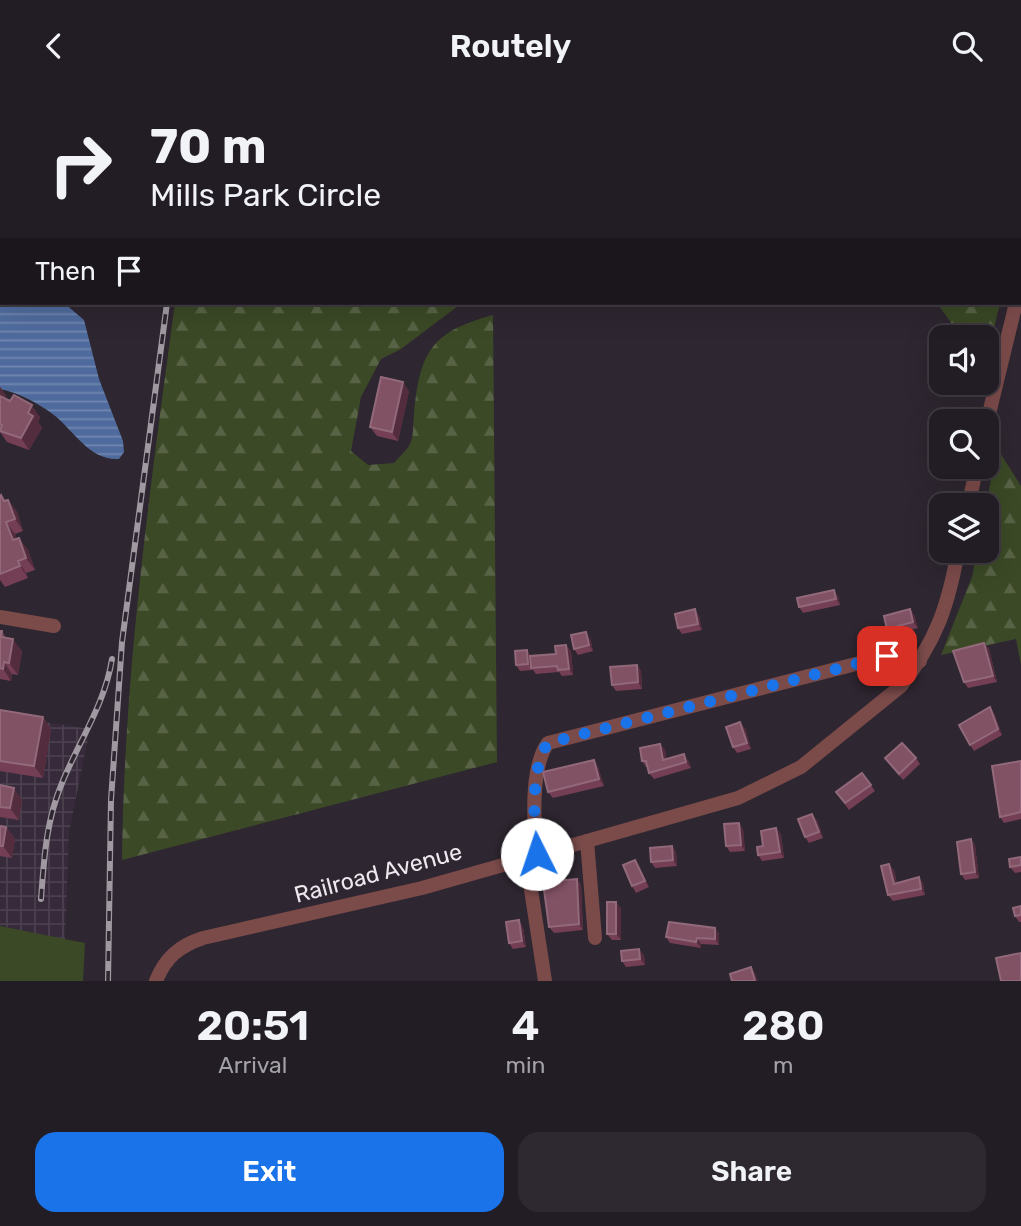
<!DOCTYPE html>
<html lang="en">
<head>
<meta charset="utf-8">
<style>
  body { margin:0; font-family:Rubik,sans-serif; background:#2e2931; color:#f1f3f6; height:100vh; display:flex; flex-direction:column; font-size:26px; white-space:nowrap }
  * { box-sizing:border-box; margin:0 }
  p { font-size:23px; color:#a2a1a6 }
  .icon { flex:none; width:38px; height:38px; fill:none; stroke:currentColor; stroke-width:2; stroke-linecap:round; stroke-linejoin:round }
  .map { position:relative; height:890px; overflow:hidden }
  .panel { display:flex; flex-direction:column; background:#221c24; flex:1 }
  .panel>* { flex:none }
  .banner { position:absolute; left:0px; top:0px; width:1022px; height:214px; box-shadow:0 7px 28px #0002,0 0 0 2px #3f3a41; background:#221c24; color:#f1f3f6; overflow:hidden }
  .buttons { position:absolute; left:929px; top:234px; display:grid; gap:14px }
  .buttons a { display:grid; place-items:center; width:70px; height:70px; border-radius:14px; background:#221c24; box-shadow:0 7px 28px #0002,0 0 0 2px #3f3a41; font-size:35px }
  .pin { position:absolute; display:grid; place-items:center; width:60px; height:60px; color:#fff; margin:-30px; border-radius:14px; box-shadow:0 4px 10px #0006 }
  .me { position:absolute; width:77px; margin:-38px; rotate:356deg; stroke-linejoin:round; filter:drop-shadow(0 0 5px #0008) }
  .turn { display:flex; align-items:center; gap:24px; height:147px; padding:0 35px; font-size:32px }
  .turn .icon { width:91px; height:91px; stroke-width:2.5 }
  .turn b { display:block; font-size:49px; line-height:60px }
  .then { display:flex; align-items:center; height:66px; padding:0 35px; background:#0003; gap:14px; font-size:26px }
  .eta { display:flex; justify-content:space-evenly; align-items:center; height:119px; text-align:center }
  .eta b { font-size:42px; font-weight:600; line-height:49px }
  .cta { display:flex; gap:14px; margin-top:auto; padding:14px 35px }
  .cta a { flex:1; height:80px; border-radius:21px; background:#1a73e8; color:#fff; font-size:28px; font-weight:600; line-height:80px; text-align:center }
  .cta a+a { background:#2e2931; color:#f1f3f6 }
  header { display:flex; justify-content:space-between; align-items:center; height:91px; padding:0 35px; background:#221c24; font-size:32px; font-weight:600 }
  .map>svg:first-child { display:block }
  .industrial { fill:url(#industrial-grid) }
  .grass { fill:#3b4926 }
  .forest { fill:url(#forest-firs) }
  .water { fill:url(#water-rules) }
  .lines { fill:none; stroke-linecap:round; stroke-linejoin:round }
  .minor { stroke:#7b4b4a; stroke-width:14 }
  .rail-casing { stroke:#a099a1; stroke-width:6 }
  .rail { stroke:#2e2630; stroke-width:3.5; stroke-dasharray:10; stroke-linecap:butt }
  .wall { fill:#743f54 }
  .shaded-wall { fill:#532d3e }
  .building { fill:#815164; stroke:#92697a; stroke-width:2 }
  .route { stroke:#1a73e8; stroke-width:12; stroke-dasharray:0 21.6 }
  .labels { text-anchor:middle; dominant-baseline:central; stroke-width:7; stroke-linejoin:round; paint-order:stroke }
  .street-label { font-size:23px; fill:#eee8ef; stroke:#2e2630 }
</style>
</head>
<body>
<header><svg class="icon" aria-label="back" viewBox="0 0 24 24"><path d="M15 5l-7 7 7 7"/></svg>Routely<svg class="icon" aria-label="search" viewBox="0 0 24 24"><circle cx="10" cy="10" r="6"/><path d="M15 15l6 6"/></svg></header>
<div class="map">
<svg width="1021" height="890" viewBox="0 0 1021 890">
  <defs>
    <pattern id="industrial-grid" width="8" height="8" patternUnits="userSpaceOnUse" patternTransform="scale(1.75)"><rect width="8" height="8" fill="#372b3b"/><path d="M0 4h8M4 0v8" fill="none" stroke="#4a404e"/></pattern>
    <pattern id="forest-firs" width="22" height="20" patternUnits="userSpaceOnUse" patternTransform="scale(1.75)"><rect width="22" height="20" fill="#3b4926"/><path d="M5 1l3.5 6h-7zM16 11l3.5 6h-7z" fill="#586346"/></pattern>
    <pattern id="water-rules" width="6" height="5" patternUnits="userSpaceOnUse" patternTransform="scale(1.75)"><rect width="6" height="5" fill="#4f6b9d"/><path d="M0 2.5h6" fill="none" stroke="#7187b0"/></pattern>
  </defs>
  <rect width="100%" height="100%" fill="#2e2630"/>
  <!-- industrial -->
  <polygon class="industrial" points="0,624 90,638 69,741 65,849 0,835"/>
  <!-- grass -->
  <polygon class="grass" points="0,835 85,852 83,890 0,890"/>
  <!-- forest -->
  <g class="forest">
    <polygon points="530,0 736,0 737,2 529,2"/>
    <polygon points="781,0 1021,0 1020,128 1020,2"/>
    <path d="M 175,212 L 462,212 L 401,258 L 381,268 L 361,306 L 351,360 L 368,374 L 394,372 C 399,366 405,361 409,355 C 414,347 413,333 414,323 C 420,262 430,241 493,224 L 497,671 L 122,769 C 124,582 150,397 175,212 Z"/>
    <polygon points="937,212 1000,212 990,254 987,247 962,247"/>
    <polygon points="997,357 1021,395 1021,574 1016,548 941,564 972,486 977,460 987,460 986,415"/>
  </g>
  <!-- water -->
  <g class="water">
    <polygon points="252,0 530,0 251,2"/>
    <path d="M 0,187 L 2,212 L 64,212 L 84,229 L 99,288 L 123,350 L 124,361 L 119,368 C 90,370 74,340 54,324 C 38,312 19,302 0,298 Z"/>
  </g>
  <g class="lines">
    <!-- minor -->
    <g class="minor">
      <polyline points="1020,193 1021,190"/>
      <polyline points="987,331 1016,212"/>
      <polyline points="968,415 977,376"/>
      <polyline points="0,526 54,535"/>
      <polyline points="587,750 595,847"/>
      <path d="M 537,763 C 534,735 530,676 548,652 L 887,565 L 920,570"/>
      <polyline points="526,766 545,890"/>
      <path d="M 156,890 C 165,867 179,855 203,847 L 422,797 L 738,707 L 801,676 L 901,595 C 936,550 948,516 958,460"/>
    </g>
    <defs>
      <g id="rail">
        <polyline points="195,2 196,0"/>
        <path d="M 41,808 C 44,768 46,730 62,692 C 79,650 105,613 112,568"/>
        <polyline points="108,890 111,709 122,551 167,212"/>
      </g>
    </defs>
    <!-- rail casing -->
    <use href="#rail" class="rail-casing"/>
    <!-- rail -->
    <use href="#rail" class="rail"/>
  </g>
  <!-- wall -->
  <g class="wall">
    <polygon points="125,0 150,0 150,2 126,2"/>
    <rect x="0" y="31" width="2" height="36"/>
    <rect x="0" y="127" width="2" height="37"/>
    <polygon points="0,296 6,305 5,308 40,326 38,331 42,337 29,359 7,351 0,341"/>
    <polygon points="409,300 398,350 377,345 370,336"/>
    <polygon points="0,405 5,410 8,409 17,421 23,440 15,443 16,448 28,459 35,479 26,482 28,487 5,496 0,489"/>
    <polygon points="838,505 840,514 803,522 799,516"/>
    <polygon points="910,518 914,524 918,537 891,544 887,538"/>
    <polygon points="699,525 702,539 682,543 678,537"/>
    <polygon points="0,540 2,540 6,547 22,560 18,584 12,583 11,590 0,588"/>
    <polygon points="590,547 593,560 578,564 574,558"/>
    <polygon points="984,552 989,558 997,591 968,597 964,591"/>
    <polygon points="566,554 571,560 573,584 562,585 559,581 536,583 533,579 520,580 516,574 531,565 556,563"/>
    <polygon points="637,574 641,580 642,598 616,600 612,594"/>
    <polygon points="0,619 43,626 51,638 43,687 0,680"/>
    <polygon points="994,622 1002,644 974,660 970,654"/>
    <polygon points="745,637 751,658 737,662 733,656"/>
    <polygon points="660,653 665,659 666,668 688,669 691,677 654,688 649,682 648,676 646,676 642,670"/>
    <polygon points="885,667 916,667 920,673 903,689"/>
    <polygon points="594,669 598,676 604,695 553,707 548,701"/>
    <polygon points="1021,670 1021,728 1004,732 1000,726"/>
    <polygon points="862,682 875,700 849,719 836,701"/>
    <polygon points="0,694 22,709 19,729 0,726"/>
    <polygon points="817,729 823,747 809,752 805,746"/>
    <polygon points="0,735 6,736 15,748 12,767 0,765"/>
    <polygon points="776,737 781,744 784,767 762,770 758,764"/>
    <polygon points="743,738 745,760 730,761 726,755"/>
    <polygon points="971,748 975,754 979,787 965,789 961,783"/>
    <polygon points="672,755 676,761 677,775 655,777 651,771"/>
    <polygon points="1021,766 1021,781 1015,782 1010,776"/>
    <polygon points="639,775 649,796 636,802 632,795"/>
    <polygon points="894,779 897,792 923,792 925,804 893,810 888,804"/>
    <polygon points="577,788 581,794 583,839 554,842 549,836"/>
    <polygon points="1021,815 1021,831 1019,831 1015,825"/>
    <polygon points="621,817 621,849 612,849 607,843"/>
    <polygon points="523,836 526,856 513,858 509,852"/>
    <polygon points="715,837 719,843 719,854 701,853 701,857 670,852 666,846"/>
    <polygon points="639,858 644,865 645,874 626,876 622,870"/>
  </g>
  <!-- shaded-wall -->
  <g class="shaded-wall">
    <polygon points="403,291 409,300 398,350 392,341"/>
    <polygon points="0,296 6,305 2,313 0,311"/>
    <polygon points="32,314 40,326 38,331 42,337 29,359 21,347 28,322"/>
    <polygon points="8,409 17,421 23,440 15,428"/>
    <polygon points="6,431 15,443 21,461 13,449"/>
    <polygon points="19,447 28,459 35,479 26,467"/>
    <polygon points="18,470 26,482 28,487 20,475"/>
    <polygon points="834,499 838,505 840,514 836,508"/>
    <polygon points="695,518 699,525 702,539 698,533"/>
    <polygon points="910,518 914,524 918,537 913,531"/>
    <polygon points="586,541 590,547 593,560 589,554"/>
    <polygon points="13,548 22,560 18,584 9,572"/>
    <polygon points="984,552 989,558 997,591 993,585"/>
    <polygon points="566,554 571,560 573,584 569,578"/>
    <polygon points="527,559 531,565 533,579 528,573"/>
    <polygon points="4,571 12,583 11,590 3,578"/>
    <polygon points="637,574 641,580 642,598 638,591"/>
    <polygon points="990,616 994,622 1002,644 998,638"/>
    <polygon points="43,626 51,638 43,687 34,675"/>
    <polygon points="740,631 745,637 751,658 747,652"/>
    <polygon points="660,653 665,659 667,675 663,669"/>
    <polygon points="684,663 688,669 691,677 686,671"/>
    <polygon points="594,669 598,676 604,695 599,688"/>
    <polygon points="14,697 22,709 19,729 10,717"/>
    <polygon points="812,723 817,729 823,747 819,741"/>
    <polygon points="739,732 743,738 745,760 741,754"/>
    <polygon points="6,736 15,748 12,767 3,755"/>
    <polygon points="776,737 781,744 784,767 780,761"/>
    <polygon points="971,748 975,754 979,787 975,781"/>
    <polygon points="672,755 676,761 677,775 673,769"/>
    <polygon points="635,769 639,775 649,796 645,790"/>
    <polygon points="889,773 894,779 899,799 894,793"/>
    <polygon points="919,786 923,792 925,804 921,798"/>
    <polygon points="577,788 581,794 583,839 579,833"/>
    <polygon points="616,811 621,817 621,849 616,843"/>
    <polygon points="519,829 523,836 526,856 522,850"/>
    <polygon points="715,837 719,843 719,854 715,848"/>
    <polygon points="697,847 701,853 701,857 696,851"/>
    <polygon points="639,858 644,865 645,874 640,868"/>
    <polygon points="751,876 755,882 758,890 755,890"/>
  </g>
  <!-- building -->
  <g class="building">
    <rect x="0" y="31" width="2" height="24"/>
    <rect x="0" y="127" width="2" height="25"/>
    <polygon points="381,286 403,291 392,341 370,336"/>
    <polygon points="14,304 32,314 28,322 33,325 21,347 0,340 2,334 0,333 0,305 10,310"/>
    <polygon points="1,404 4,410 8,409 15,428 6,431 13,449 19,447 26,467 18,470 20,475 0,483 0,405"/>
    <polygon points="834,499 836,508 799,516 797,507"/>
    <polygon points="695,518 698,533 678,537 675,523"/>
    <polygon points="910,518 913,531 887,538 884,525"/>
    <polygon points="0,540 2,540 1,546 13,548 9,572 4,571 3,578 0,577"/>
    <polygon points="586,541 589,554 574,558 571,544"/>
    <polygon points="984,552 993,585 964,591 953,560"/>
    <polygon points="566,554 569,578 558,579 557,575 531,577 530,565 556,563 555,555"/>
    <polygon points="527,559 528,573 516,574 515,560"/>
    <polygon points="637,574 638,591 612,594 610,576"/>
    <polygon points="990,616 998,638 970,654 959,634"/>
    <polygon points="0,619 43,626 34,675 0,670"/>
    <polygon points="740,631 747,652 733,656 726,636"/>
    <polygon points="902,652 916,667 899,683 885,667"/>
    <polygon points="660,653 663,669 684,663 686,671 649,682 646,670 642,670 640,657"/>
    <polygon points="594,669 599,688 548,701 543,681"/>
    <polygon points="1021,670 1021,721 1000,726 992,675"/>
    <polygon points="862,682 871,694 845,712 836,701"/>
    <polygon points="0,694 14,697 10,717 0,716"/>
    <polygon points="812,723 819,741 805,746 798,728"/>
    <polygon points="739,732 741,754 726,755 724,733"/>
    <polygon points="0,735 6,736 3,755 0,755"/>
    <polygon points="776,737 780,761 758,764 757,756 763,755 761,740"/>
    <polygon points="971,748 975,781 961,783 957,751"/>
    <polygon points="672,755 673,769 651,771 650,757"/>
    <polygon points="1021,766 1021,774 1010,776 1009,768"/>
    <polygon points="635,769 645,790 632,795 623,774"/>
    <polygon points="889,773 894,793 919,786 921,798 888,804 881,775"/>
    <polygon points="577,788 579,833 549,836 543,791"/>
    <rect x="607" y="811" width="9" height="32"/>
    <polygon points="1021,815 1021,824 1015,825 1013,817"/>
    <polygon points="519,829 522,850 509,852 506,831"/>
    <polygon points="669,831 715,837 715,848 697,847 696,851 666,846"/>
    <polygon points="639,858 640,868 622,870 621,860"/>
    <polygon points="1021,862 1021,890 1001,890 996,867"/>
    <polygon points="751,876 755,890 732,890 730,883"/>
  </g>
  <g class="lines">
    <!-- route -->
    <path class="route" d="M 537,763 C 534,735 530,676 548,652 L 887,565"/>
  </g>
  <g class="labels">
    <!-- street labels -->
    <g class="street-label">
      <text transform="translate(378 782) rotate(-15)">Railroad Avenue</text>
    </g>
  </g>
</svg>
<div class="buttons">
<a><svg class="icon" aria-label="sound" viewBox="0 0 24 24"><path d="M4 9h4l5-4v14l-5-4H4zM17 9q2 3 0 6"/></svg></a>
<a><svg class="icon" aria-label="search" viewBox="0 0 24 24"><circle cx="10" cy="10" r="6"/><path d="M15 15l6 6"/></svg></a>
<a><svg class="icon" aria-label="layers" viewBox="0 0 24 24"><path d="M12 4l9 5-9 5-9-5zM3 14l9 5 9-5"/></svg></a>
</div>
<div class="pin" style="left:887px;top:565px;background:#d93025"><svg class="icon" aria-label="arrive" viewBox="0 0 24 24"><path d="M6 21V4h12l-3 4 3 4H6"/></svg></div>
<svg class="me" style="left:537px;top:763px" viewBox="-20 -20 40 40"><circle r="19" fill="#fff"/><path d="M0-13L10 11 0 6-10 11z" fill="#1a73e8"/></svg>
<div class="banner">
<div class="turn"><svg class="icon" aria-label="right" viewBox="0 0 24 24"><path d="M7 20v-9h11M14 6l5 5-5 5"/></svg><div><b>70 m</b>Mills Park Circle</div></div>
<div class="then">Then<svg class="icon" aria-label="arrive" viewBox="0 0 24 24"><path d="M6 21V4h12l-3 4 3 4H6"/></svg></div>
</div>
</div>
<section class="panel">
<div class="eta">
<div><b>20:51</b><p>Arrival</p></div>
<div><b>4</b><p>min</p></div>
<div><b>280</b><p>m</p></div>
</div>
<div class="cta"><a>Exit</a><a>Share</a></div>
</section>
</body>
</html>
